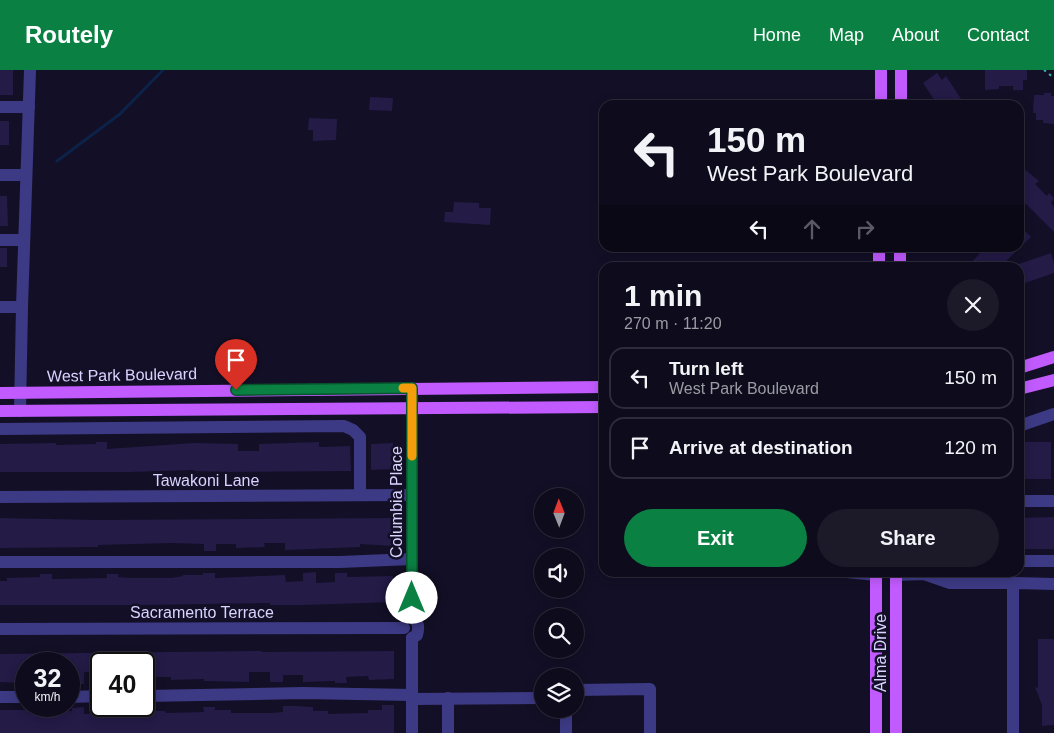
<!DOCTYPE html>
<html lang="en">
<head>
<meta charset="utf-8">
<style>
  body { margin:0; font-family:Helvetica,sans-serif; background:#1c1929; color:#f1f3f6; height:100vh; display:flex; flex-direction:column; font-size:19px; white-space:nowrap }
  * { box-sizing:border-box; margin:0 }
  p { font-size:16px; color:#9b9ba3 }
  .icon { flex:none; width:28px; height:28px; fill:none; stroke:currentColor; stroke-width:2; stroke-linecap:round; stroke-linejoin:round }
  .map { position:relative; flex:1; overflow:hidden }
  .drawer { position:absolute; left:599px; top:192px; width:425px; height:315px; display:flex; flex-direction:column; background:#0e0b1c; border-radius:15px; box-shadow:0 2px 12px #0003,0 0 0 1px #2e2b3b }
  .drawer>* { flex:none }
  .hud { position:absolute; left:599px; top:30px; width:425px; height:152px; border-radius:15px; box-shadow:0 2px 12px #0003,0 0 0 1px #2e2b3b; background:#0e0b1c; color:#f1f3f6; overflow:hidden }
  .needle { width:32px; rotate:359deg }
  .tools { position:absolute; left:534px; top:418px; display:grid; gap:10px }
  .tools a { display:grid; place-items:center; width:50px; height:50px; border-radius:50%; background:#0e0b1c; box-shadow:0 2px 12px #0003,0 0 0 1px #2e2b3b; font-size:25px }
  .speed { position:absolute; left:15px; top:582px; display:flex; gap:10px; font-size:25px; font-weight:700; text-align:center }
  .speed>* { display:grid; place-content:center; width:65px; height:65px; border-radius:50%; background:#0e0b1c; box-shadow:0 2px 12px #0003,0 0 0 1px #2e2b3b; line-height:1 }
  .speed small { font-size:12px; font-weight:400 }
  .speed .limit { border:2px solid #111; border-radius:8px; background:#fff; color:#111 }
  .pin { position:absolute; display:grid; place-items:center; width:42px; height:42px; color:#fff; margin:-51px -21px; border-radius:50% 50% 50% 0; rotate:-45deg; box-shadow:0 0 5px #0007 }
  .pin .icon { rotate:45deg }
  .me { position:absolute; width:55px; margin:-28px; rotate:0deg; stroke-linejoin:round; filter:drop-shadow(0 0 4px #0008) }
  .turn { display:flex; align-items:center; gap:18px; height:105px; padding:0 25px; font-size:22px }
  .turn .icon { width:65px; height:65px; stroke-width:2.5 }
  .turn b { display:block; font-size:35px; line-height:42px }
  .lanes { display:flex; align-items:center; height:48px; padding:0 25px; background:#0003; justify-content:center; gap:25px; direction:ltr }
  .lanes .off { opacity:.35 }
  .round { display:grid; place-items:center; flex:none; width:52px; height:52px; border-radius:26px; background:#1c1929 }
  .head { display:flex; align-items:center; justify-content:space-between; height:85px; padding:0 25px }
  h1 { font-size:30px; font-weight:700; line-height:38px }
  .action { display:flex; gap:10px; margin-top:auto; padding:10px 25px }
  .action a { flex:1; height:58px; border-radius:30px; background:#0b8043; color:#fff; font-size:20px; font-weight:700; line-height:58px; text-align:center }
  .action a+a { background:#1c1929; color:#f1f3f6 }
  ul { padding:0; list-style:none }
  li { display:flex; align-items:center; gap:15px; height:62px; margin:0 10px 8px; padding:0 15px; border:2px solid #2e2b3b; border-radius:15px }
  li div { flex:1 }
  li b { display:block; font-size:19px }
  li em { font-style:normal }
  header { display:flex; align-items:center; gap:30px; box-sizing:border-box; height:70px; padding:0 25px; background:#0b8043; color:#fff }
  header strong { font-size:24px }
  nav { display:flex; gap:28px; margin-inline-start:auto; font-size:18px }
  .map>svg:first-child { display:block }
  .lines { fill:none; stroke-linecap:round; stroke-linejoin:round }
  .stream { stroke:#0c2248; stroke-width:3 }
  .building { fill:#241b47 }
  .path { stroke:#2fb8b0; stroke-width:2; stroke-dasharray:2.5 4; stroke-linecap:butt }
  .minor { stroke:#3d3a85; stroke-width:12 }
  .major { stroke:#c25bff; stroke-width:12 }
  .route-casing { stroke:#07532c; stroke-width:12 }
  .route { stroke:#0b8043; stroke-width:9 }
  .slow { stroke:#f59e0b; stroke-width:9 }
  .labels { text-anchor:middle; dominant-baseline:central; stroke-width:5; stroke-linejoin:round; paint-order:stroke }
  .street-label { font-size:16px; fill:#d9d4ff; stroke:#130f26 }
</style>
</head>
<body>
<header>
<strong>Routely</strong>
<nav><a>Home</a><a>Map</a><a>About</a><a>Contact</a></nav>
</header>
<div class="map">
<svg width="1054" height="663" viewBox="0 0 1054 663">
  <rect width="100%" height="100%" fill="#130f26"/>
  <g class="lines">
    <!-- stream -->
    <polyline class="stream" points="57,91 120,44 163,0"/>
  </g>
  <!-- building -->
  <g class="building">
    <rect x="0" y="0" width="13" height="25"/>
    <polygon points="985,0 1027,0 1027,10 1023,10 1023,20 1013,20 1013,16 999,16 999,19 985,20"/>
    <polygon points="937,3 942,10 946,6 965,35 938,35 923,13"/>
    <polygon points="1044,23 1051,23 1051,26 1054,26 1054,54 1043,53 1043,50 1036,50 1036,43 1033,43 1034,25 1044,25"/>
    <polygon points="370,27 393,28 392,41 369,40"/>
    <polygon points="309,48 337,49 336,70 313,71 313,60 308,60"/>
    <rect x="0" y="51" width="9" height="24"/>
    <polygon points="1022,97 1039,111 1035,114 1047,126 1049,123 1054,128 1051,133 1054,137 1054,162 1019,127 1019,101"/>
    <polygon points="0,126 7,126 8,156 0,156"/>
    <polygon points="454,132 479,133 479,138 491,138 490,155 444,152 445,142 453,142"/>
    <polygon points="1019,155 1031,167 999,198 966,198 982,181 979,178 1019,178"/>
    <rect x="0" y="178" width="7" height="19"/>
    <polygon points="1051,183 1054,193 1054,203 1019,215 1019,194"/>
    <polygon points="96,372 107,372 107,379 194,373 238,374 238,381 259,381 259,374 319,372 319,377 350,376 351,401 227,402 194,401 194,400 129,402 0,402 0,374 56,373 56,375 96,374"/>
    <rect x="1024" y="372" width="27" height="37"/>
    <polygon points="393,373 394,399 371,400 371,374"/>
    <polygon points="1054,447 1054,479 1019,479 1019,448"/>
    <polygon points="0,448 98,450 393,448 394,476 360,474 360,477 285,480 285,473 264,473 265,477 236,478 236,474 216,474 216,481 204,481 204,474 172,473 98,475 98,477 0,478"/>
    <polygon points="316,502 316,513 335,512 335,503 347,503 347,507 393,506 394,532 304,535 270,535 270,533 140,535 0,535 0,511 7,511 7,508 40,507 40,504 52,504 52,509 107,508 107,504 118,504 118,507 130,508 171,508 183,506 183,505 203,505 203,503 215,503 215,508 285,505 286,512 303,511 303,503"/>
    <polygon points="1038,569 1054,569 1054,655 1042,656 1042,635 1035,617 1038,618"/>
    <polygon points="262,581 262,582 394,581 394,609 369,610 368,606 346,607 347,613 335,613 335,611 303,612 303,605 283,605 283,612 270,612 270,602 249,602 249,612 204,611 204,609 171,610 171,607 151,607 151,618 144,618 144,594 99,594 99,602 84,602 84,614 72,614 73,594 26,594 26,610 19,610 19,613 0,612 0,584"/>
    <polygon points="382,635 394,635 394,663 0,663 0,640 34,640 34,642 72,641 72,638 84,637 84,644 132,641 165,641 166,643 204,642 203,637 215,637 215,640 231,640 231,643 271,643 283,642 283,636 295,636 313,637 313,641 328,641 328,644 368,643 368,640 382,640"/>
  </g>
  <g class="lines">
    <!-- path -->
    <polyline class="path" points="1044,0 1054,8"/>
    <!-- minor -->
    <g class="minor">
      <polyline points="0,37 29,37"/>
      <polyline points="0,105 26,105"/>
      <polyline points="0,170 24,170"/>
      <polyline points="0,237 22,237"/>
      <path d="M 412,318 L 412,547 C 419,552 419,557 417,565 L 412,568"/>
      <polyline points="20,341 22,237 30,0"/>
      <polyline points="1019,356 1054,344"/>
      <polyline points="0,359 344,356 353,360 360,367 360,425"/>
      <polyline points="0,427 412,425"/>
      <polyline points="1019,431 1054,431"/>
      <polyline points="1019,491 1054,491"/>
      <polyline points="0,492 340,492 412,489"/>
      <polyline points="847,502 876,505"/>
      <polyline points="896,505 924,504 950,513 1013,513"/>
      <polyline points="0,559 404,558"/>
      <polyline points="412,568 412,663"/>
      <polyline points="575,620 650,619 650,663"/>
      <polyline points="144,626 303,623 412,625"/>
      <polyline points="0,627 26,627"/>
      <polyline points="69,627 101,626"/>
      <polyline points="448,628 448,663"/>
      <polyline points="412,629 542,628"/>
      <polyline points="566,639 566,663"/>
      <polyline points="1013,663 1013,513 1054,514"/>
    </g>
    <!-- major -->
    <g class="major">
      <polyline points="881,35 881,0"/>
      <polyline points="901,35 901,0"/>
      <polyline points="879,198 879,178"/>
      <polyline points="900,198 900,178"/>
      <polyline points="1019,298 1054,287"/>
      <polyline points="1019,319 1054,310"/>
      <polyline points="0,323 604,317"/>
      <polyline points="0,341 604,337"/>
      <polyline points="876,663 876,502"/>
      <polyline points="896,663 896,502"/>
    </g>
  </g>
  <g class="lines">
    <defs>
      <polyline id="route" points="236,320 412,318 412,528"/>
    </defs>
    <!-- route casing -->
    <use href="#route" class="route-casing"/>
    <!-- route -->
    <use href="#route" class="route"/>
    <!-- slow -->
    <polyline class="slow" points="403,318 412,318 412,386"/>
  </g>
  <g class="labels">
    <!-- street labels -->
    <g class="street-label">
      <text transform="translate(122 305) rotate(-1)">West Park Boulevard</text>
      <text x="206" y="410">Tawakoni Lane</text>
      <text transform="translate(396 432) rotate(-90)">Columbia Place</text>
      <text x="202" y="542">Sacramento Terrace</text>
      <text transform="translate(880 583) rotate(-90)">Alma Drive</text>
    </g>
  </g>
</svg>
<div class="tools">
<a><svg class="needle" viewBox="-14 -14 28 28"><path d="M0-13l5 13h-10z" fill="#e53935"/><path d="M0 13l5-13h-10z" fill="#9b9ba3"/></svg></a>
<a><svg class="icon" aria-label="sound" viewBox="0 0 24 24"><path d="M4 9h4l5-4v14l-5-4H4zM17 9q2 3 0 6"/></svg></a>
<a><svg class="icon" aria-label="search" viewBox="0 0 24 24"><circle cx="10" cy="10" r="6"/><path d="M15 15l6 6"/></svg></a>
<a><svg class="icon" aria-label="layers" viewBox="0 0 24 24"><path d="M12 4l9 5-9 5-9-5zM3 14l9 5 9-5"/></svg></a>
</div>
<div class="speed"><div>32<small>km/h</small></div><div class="limit">40</div></div>
<div class="pin" style="left:236px;top:320px;background:#d93025"><svg class="icon" aria-label="arrive" viewBox="0 0 24 24"><path d="M6 21V4h12l-3 4 3 4H6"/></svg></div>
<svg class="me" style="left:412px;top:528px" viewBox="-20 -20 40 40"><circle r="19" fill="#fff"/><path d="M0-13L10 11 0 6-10 11z" fill="#0b8043"/></svg>
<div class="hud">
<div class="turn"><svg class="icon" aria-label="left" viewBox="0 0 24 24"><path d="M17 20v-9H6M10 6l-5 5 5 5"/></svg><div><b>150 m</b>West Park Boulevard</div></div>
<div class="lanes"><svg class="icon" aria-label="left" viewBox="0 0 24 24"><path d="M17 20v-9H6M10 6l-5 5 5 5"/></svg><svg class="icon off" aria-label="ahead" viewBox="0 0 24 24"><path d="M12 20V5M6 11l6-6 6 6"/></svg><svg class="icon off" aria-label="right" viewBox="0 0 24 24"><path d="M7 20v-9h11M14 6l5 5-5 5"/></svg></div>
</div>
<section class="drawer">
<div class="head"><div><h1>1 min</h1><p>270 m · 11:20</p></div><a class="round"><svg class="icon" aria-label="close" viewBox="0 0 24 24"><path d="M6 6l12 12M18 6L6 18"/></svg></a></div>
<ul>
<li><svg class="icon" aria-label="left" viewBox="0 0 24 24"><path d="M17 20v-9H6M10 6l-5 5 5 5"/></svg><div><b>Turn left</b><p>West Park Boulevard</p></div><em>150 m</em></li>
<li><svg class="icon" aria-label="arrive" viewBox="0 0 24 24"><path d="M6 21V4h12l-3 4 3 4H6"/></svg><div><b>Arrive at destination</b></div><em>120 m</em></li>
</ul>
<div class="action"><a>Exit</a><a>Share</a></div>
</section>
</div>
</body>
</html>
